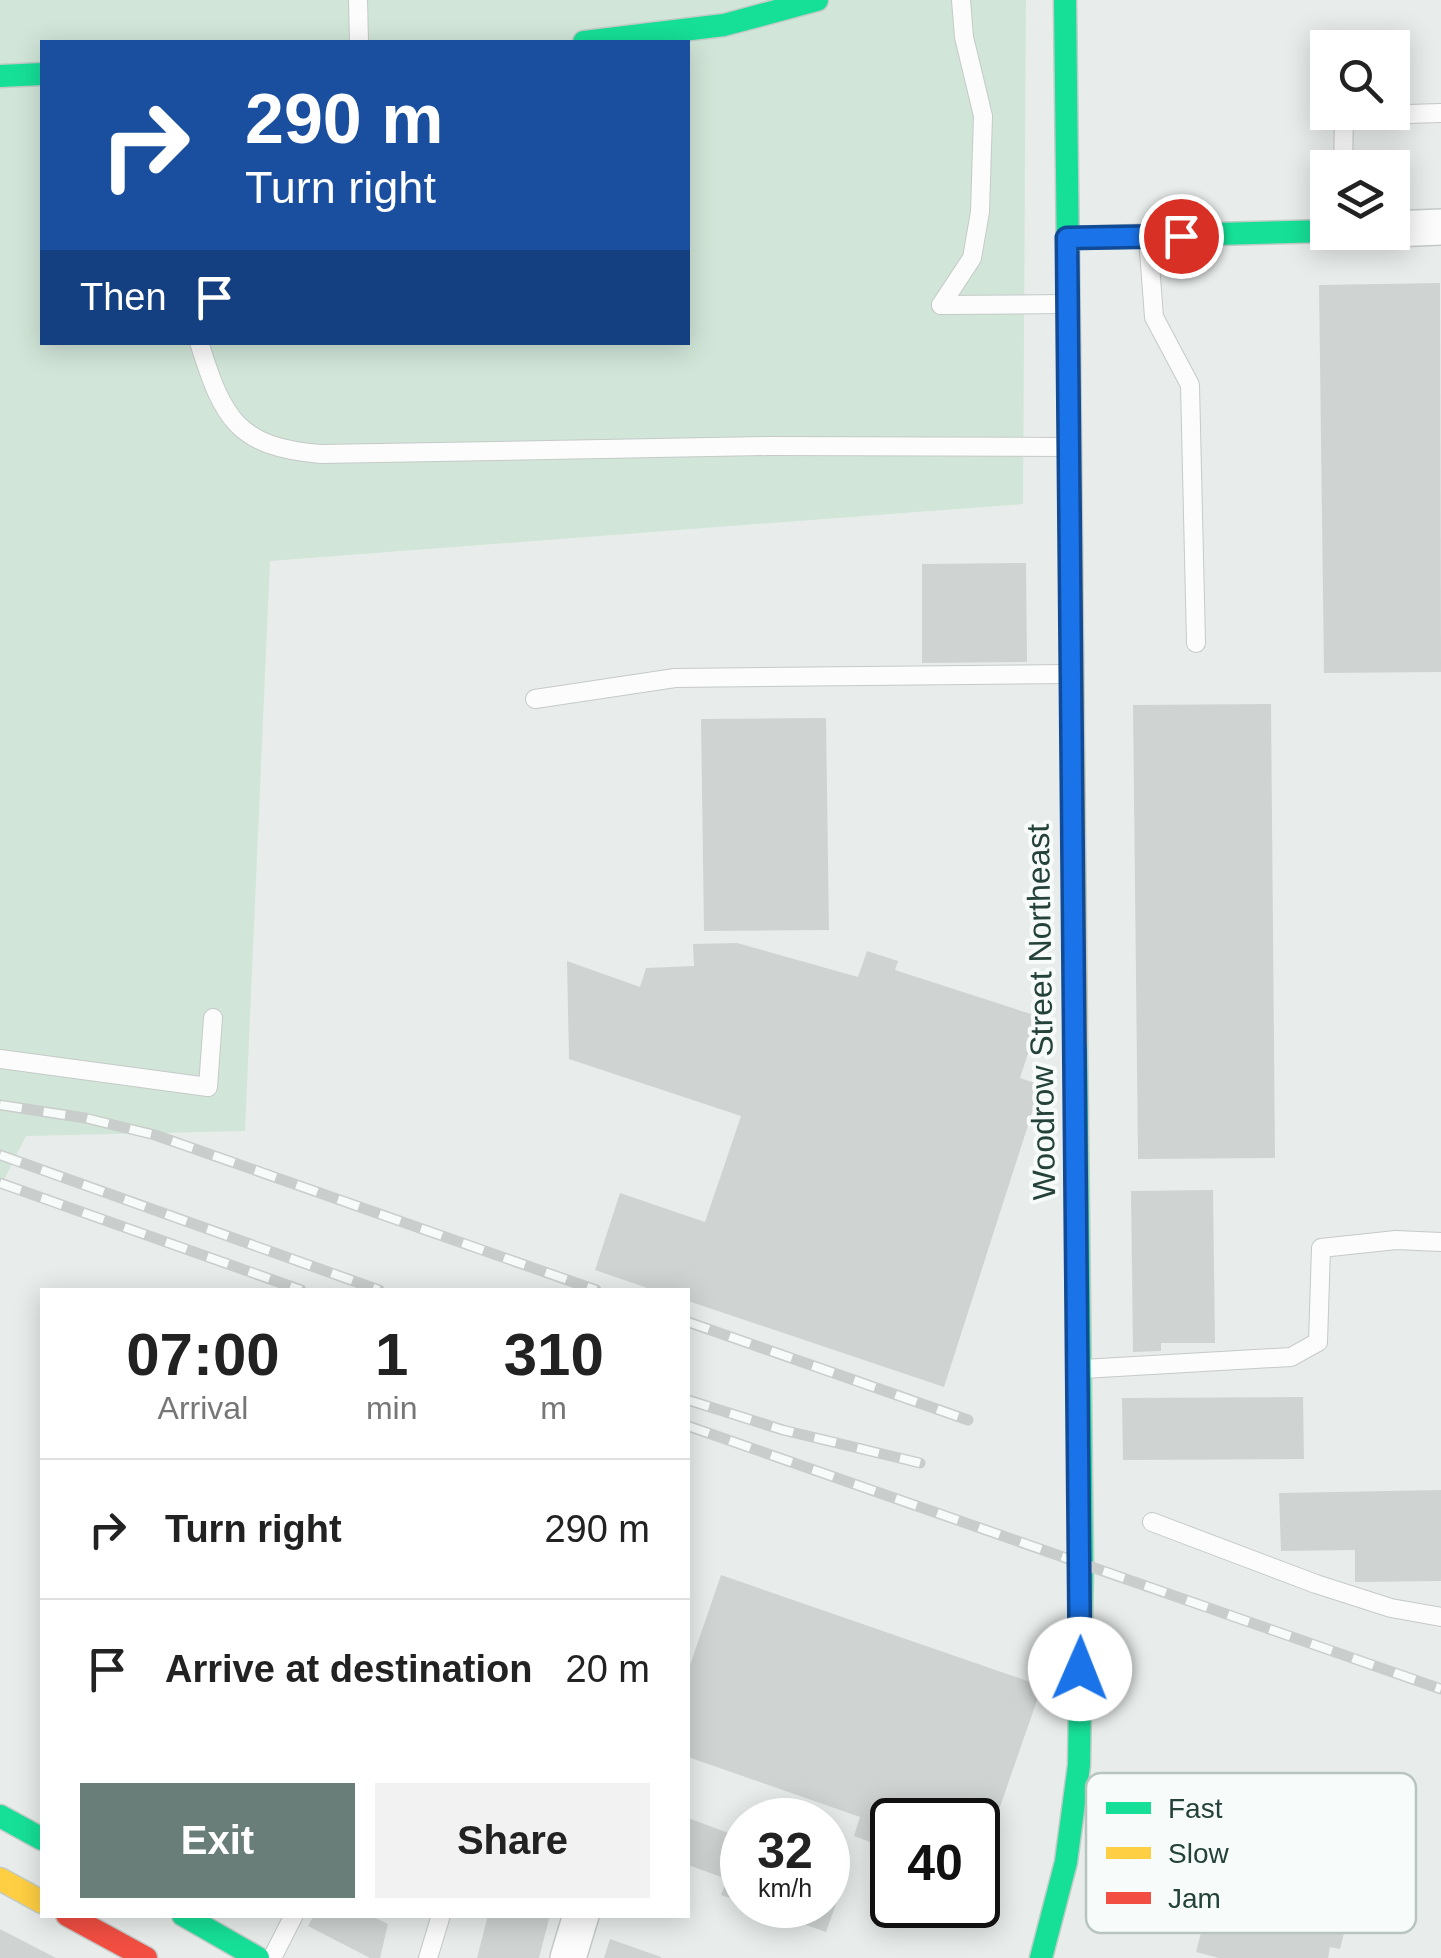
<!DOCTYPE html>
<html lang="en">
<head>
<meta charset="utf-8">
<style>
  body { margin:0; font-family:Helvetica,sans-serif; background:#f2f2f2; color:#222; height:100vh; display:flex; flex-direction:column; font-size:38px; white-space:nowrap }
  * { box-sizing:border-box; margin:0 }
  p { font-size:32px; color:#767676 }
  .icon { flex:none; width:55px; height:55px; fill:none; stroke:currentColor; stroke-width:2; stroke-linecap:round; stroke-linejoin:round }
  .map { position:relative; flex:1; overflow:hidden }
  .drawer { position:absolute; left:40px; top:1288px; width:650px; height:630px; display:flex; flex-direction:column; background:#fff; border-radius:0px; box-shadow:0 5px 25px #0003 }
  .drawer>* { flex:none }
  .guide { position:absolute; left:40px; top:40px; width:650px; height:305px; border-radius:0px; box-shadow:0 5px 25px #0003; background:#1a4fa0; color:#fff; overflow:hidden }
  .fabs { position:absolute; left:1310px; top:30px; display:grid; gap:20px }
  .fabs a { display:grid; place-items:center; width:100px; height:100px; border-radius:0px; background:#fff; box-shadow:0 5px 25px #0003; font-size:50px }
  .speed { position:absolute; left:720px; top:1798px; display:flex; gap:20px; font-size:50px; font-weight:700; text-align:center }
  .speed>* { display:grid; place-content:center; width:130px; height:130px; border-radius:50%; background:#fff; box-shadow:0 5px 25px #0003; line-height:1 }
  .speed small { font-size:25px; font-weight:400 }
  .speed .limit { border:5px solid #111; border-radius:15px; background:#fff; color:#111 }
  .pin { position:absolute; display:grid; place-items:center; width:85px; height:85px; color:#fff; margin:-42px; border:5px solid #fff; border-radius:50%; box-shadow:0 2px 10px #0007 }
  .me { position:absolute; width:110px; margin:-55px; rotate:1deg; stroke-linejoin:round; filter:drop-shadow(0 0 8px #0008) }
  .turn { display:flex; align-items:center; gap:35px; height:210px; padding:0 40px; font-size:45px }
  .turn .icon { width:130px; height:130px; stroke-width:2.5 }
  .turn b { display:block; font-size:70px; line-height:85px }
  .then { display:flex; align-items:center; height:95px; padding:0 40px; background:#0003; gap:20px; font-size:38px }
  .eta { display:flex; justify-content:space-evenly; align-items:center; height:170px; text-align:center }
  .eta b { font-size:60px; font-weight:700; line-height:70px }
  .button { display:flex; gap:20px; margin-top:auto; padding:20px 40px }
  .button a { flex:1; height:115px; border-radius:0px; background:#697e78; color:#fff; font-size:40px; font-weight:700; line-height:115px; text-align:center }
  .button a+a { background:#f2f2f2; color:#222 }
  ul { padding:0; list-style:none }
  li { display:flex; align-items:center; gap:30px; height:140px; padding:0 40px; border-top:2px solid #e0e0e0 }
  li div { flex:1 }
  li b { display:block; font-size:38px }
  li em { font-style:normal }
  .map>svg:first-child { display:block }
  .green { fill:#d1e6d8; fill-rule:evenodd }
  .building { fill:#cfd4d2 }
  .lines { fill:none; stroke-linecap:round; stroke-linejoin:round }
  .lane-casing { stroke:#c5cac8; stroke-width:20 }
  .street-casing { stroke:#c5cac8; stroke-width:38 }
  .fast-casing { stroke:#c3cbc8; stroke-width:25 }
  .slow-casing { stroke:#c3cbc8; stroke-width:25 }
  .jam-casing { stroke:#c3cbc8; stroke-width:25 }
  .lane { stroke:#fcfcfc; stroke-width:18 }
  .street { stroke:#fcfcfc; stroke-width:35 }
  .fast { stroke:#16e098; stroke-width:22 }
  .slow { stroke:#ffcf43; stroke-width:22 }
  .jam { stroke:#f24e42; stroke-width:22 }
  .rail-casing { stroke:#c9cdcc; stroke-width:11 }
  .rail { stroke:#f7fbf9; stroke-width:8; stroke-dasharray:22; stroke-linecap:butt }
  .route-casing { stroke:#114b97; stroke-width:25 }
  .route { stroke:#1a73e8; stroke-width:18 }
  .labels { text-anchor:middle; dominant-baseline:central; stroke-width:8; stroke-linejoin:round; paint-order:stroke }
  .street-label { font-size:32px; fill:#24423a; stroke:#f7fbf9 }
  .key { fill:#f7fbf9; stroke:#b8c4c0; stroke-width:2.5 }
  .key-label { font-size:28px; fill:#24423a }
</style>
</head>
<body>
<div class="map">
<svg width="1441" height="1958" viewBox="0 0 1441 1958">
  <rect width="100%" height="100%" fill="#e8edeb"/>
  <!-- green -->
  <path class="green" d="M 0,0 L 1026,0 L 1023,504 L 270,561 L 245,1131 L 26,1136 L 0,1188 ZM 42,42 L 688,42 L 688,342 L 42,342 Z"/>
  <!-- building -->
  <g class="building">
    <polygon points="1440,283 1441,672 1324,673 1319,285"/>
    <polygon points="1026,563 1027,662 922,663 922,564"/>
    <polygon points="1271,704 1275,1158 1138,1159 1133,705"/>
    <polygon points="826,718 829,930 704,931 701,719"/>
    <polygon points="737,943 858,977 867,951 898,961 895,970 1040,1017 1020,1078 1041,1085 944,1387 688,1301 688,1290 653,1290 595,1270 620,1193 705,1222 741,1116 569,1059 567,961 640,987 646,968 694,966 693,944"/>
    <polygon points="1213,1190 1215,1343 1161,1343 1161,1351 1133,1352 1131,1191"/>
    <polygon points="1303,1397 1304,1459 1123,1460 1122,1398"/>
    <polygon points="1441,1490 1441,1581 1355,1582 1355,1550 1281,1551 1279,1493"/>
    <polygon points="721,1575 1042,1686 978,1870 978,1820 892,1820 892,1850 854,1836 860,1817 688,1757 688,1671"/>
    <polygon points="1279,1786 1324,1797 1322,1804 1408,1826 1363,1905 1352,1902 1340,1949 1330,1947 1328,1958 1219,1958 1196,1952 1219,1864 1227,1866 1243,1799 1274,1807"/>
    <polygon points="688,1818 742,1838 742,1902 721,1895 727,1879 688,1865"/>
    <polygon points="828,1867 847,1874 826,1932 752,1906 828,1905"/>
    <polygon points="314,1915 369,1915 388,1924 380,1958 370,1958 308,1926"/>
    <polygon points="488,1915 550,1915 539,1958 477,1958"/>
    <polygon points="0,1929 56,1958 0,1958"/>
    <polygon points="610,1939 661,1957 661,1958 604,1958"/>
  </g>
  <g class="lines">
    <defs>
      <g id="lane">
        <polyline points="358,0 359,42"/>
        <polyline points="1343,168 1344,116 1441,113"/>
        <polyline points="1148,238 1154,317 1190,385 1196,643"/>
        <polyline points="941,305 972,258 980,212 983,116 964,37 961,0"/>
        <polyline points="941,305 1065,304"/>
        <path d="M 199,342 C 223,419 237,447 321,454 L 770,446 L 1067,447"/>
        <polyline points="535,699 675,678 1069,674"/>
        <polyline points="0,1059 208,1087 213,1018"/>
        <polyline points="1083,1369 1291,1357 1318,1342 1321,1248 1396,1240 1441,1242"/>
        <polyline points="1152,1522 1316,1584 1391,1608 1441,1617"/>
        <polyline points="272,1958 294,1915"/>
        <polyline points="428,1958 441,1915"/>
      </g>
      <g id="street">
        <polyline points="1392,229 1441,227"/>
        <polyline points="568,1958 581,1915"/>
      </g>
      <g id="fast">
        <polyline points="1065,0 1069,347"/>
        <polyline points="584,42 724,25 817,0"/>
        <polyline points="0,76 42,74"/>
        <polyline points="1067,238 1328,231"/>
        <polyline points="0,1816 42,1839"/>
        <polyline points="183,1915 258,1958"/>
        <polyline points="1041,1958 1066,1862 1079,1765 1082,1564 1076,1043"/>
      </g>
      <g id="slow">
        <polyline points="1069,347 1076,1043"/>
        <polyline points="0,1879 42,1902"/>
      </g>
      <polyline id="jam" points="67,1915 146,1958"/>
    </defs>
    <!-- lane casing -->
    <use href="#lane" class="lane-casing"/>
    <!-- street casing -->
    <use href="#street" class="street-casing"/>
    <!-- fast casing -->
    <use href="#fast" class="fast-casing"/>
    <!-- slow casing -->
    <use href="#slow" class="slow-casing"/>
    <!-- jam casing -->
    <use href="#jam" class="jam-casing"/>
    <!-- lane -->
    <use href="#lane" class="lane"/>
    <!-- street -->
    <use href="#street" class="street"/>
    <!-- fast -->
    <use href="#fast" class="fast"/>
    <!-- slow -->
    <use href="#slow" class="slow"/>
    <!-- jam -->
    <use href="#jam" class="jam"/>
    <defs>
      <g id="rail">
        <polyline points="0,1105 85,1118 155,1135 596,1290"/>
        <polyline points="0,1155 379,1290"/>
        <polyline points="0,1183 301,1290"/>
        <polyline points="688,1322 968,1420"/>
        <polyline points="688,1400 783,1430 920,1463"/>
        <polyline points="688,1426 1441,1689"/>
      </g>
    </defs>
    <!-- rail casing -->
    <use href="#rail" class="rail-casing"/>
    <!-- rail -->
    <use href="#rail" class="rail"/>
  </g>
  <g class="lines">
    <defs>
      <polyline id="route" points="1080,1669 1067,238 1181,236"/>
    </defs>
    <!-- route casing -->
    <use href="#route" class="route-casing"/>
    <!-- route -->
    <use href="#route" class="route"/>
  </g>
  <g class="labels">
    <!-- street labels -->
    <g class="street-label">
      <text transform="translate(1041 1012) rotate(-91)">Woodrow Street Northeast</text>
    </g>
  </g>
  <!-- legend -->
  <rect x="1086" y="1773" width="330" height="160" rx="15" class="key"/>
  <rect x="1106" y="1802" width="45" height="12" fill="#16e098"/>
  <rect x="1106" y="1847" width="45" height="12" fill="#ffcf43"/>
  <rect x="1106" y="1892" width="45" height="12" fill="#f24e42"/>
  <g class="key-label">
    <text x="1168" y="1818">Fast</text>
    <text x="1168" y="1863">Slow</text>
    <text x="1168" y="1908">Jam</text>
  </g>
</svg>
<div class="fabs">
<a><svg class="icon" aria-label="search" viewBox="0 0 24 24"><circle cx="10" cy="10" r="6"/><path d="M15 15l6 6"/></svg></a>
<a><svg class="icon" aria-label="layers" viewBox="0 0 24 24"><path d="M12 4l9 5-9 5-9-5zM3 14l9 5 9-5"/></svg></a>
</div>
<div class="speed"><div>32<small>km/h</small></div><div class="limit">40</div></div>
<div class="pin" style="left:1181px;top:236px;background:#d93025"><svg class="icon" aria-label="arrive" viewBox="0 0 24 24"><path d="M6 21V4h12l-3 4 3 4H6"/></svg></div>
<svg class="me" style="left:1080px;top:1669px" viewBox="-20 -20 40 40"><circle r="19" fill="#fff"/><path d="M0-13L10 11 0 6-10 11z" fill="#1a73e8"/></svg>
<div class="guide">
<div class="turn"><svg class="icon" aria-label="right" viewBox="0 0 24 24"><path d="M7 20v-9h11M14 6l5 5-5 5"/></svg><div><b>290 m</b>Turn right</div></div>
<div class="then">Then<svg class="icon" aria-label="arrive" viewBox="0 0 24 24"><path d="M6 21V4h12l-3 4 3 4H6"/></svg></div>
</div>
<section class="drawer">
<div class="eta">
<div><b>07:00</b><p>Arrival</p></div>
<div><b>1</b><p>min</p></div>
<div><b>310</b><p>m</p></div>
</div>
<ul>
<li><svg class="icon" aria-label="right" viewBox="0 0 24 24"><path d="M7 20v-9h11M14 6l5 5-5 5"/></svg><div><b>Turn right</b></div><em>290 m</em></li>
<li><svg class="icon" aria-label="arrive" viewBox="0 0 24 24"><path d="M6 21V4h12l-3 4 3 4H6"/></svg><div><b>Arrive at destination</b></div><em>20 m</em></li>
</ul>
<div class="button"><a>Exit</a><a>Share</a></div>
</section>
</div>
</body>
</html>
